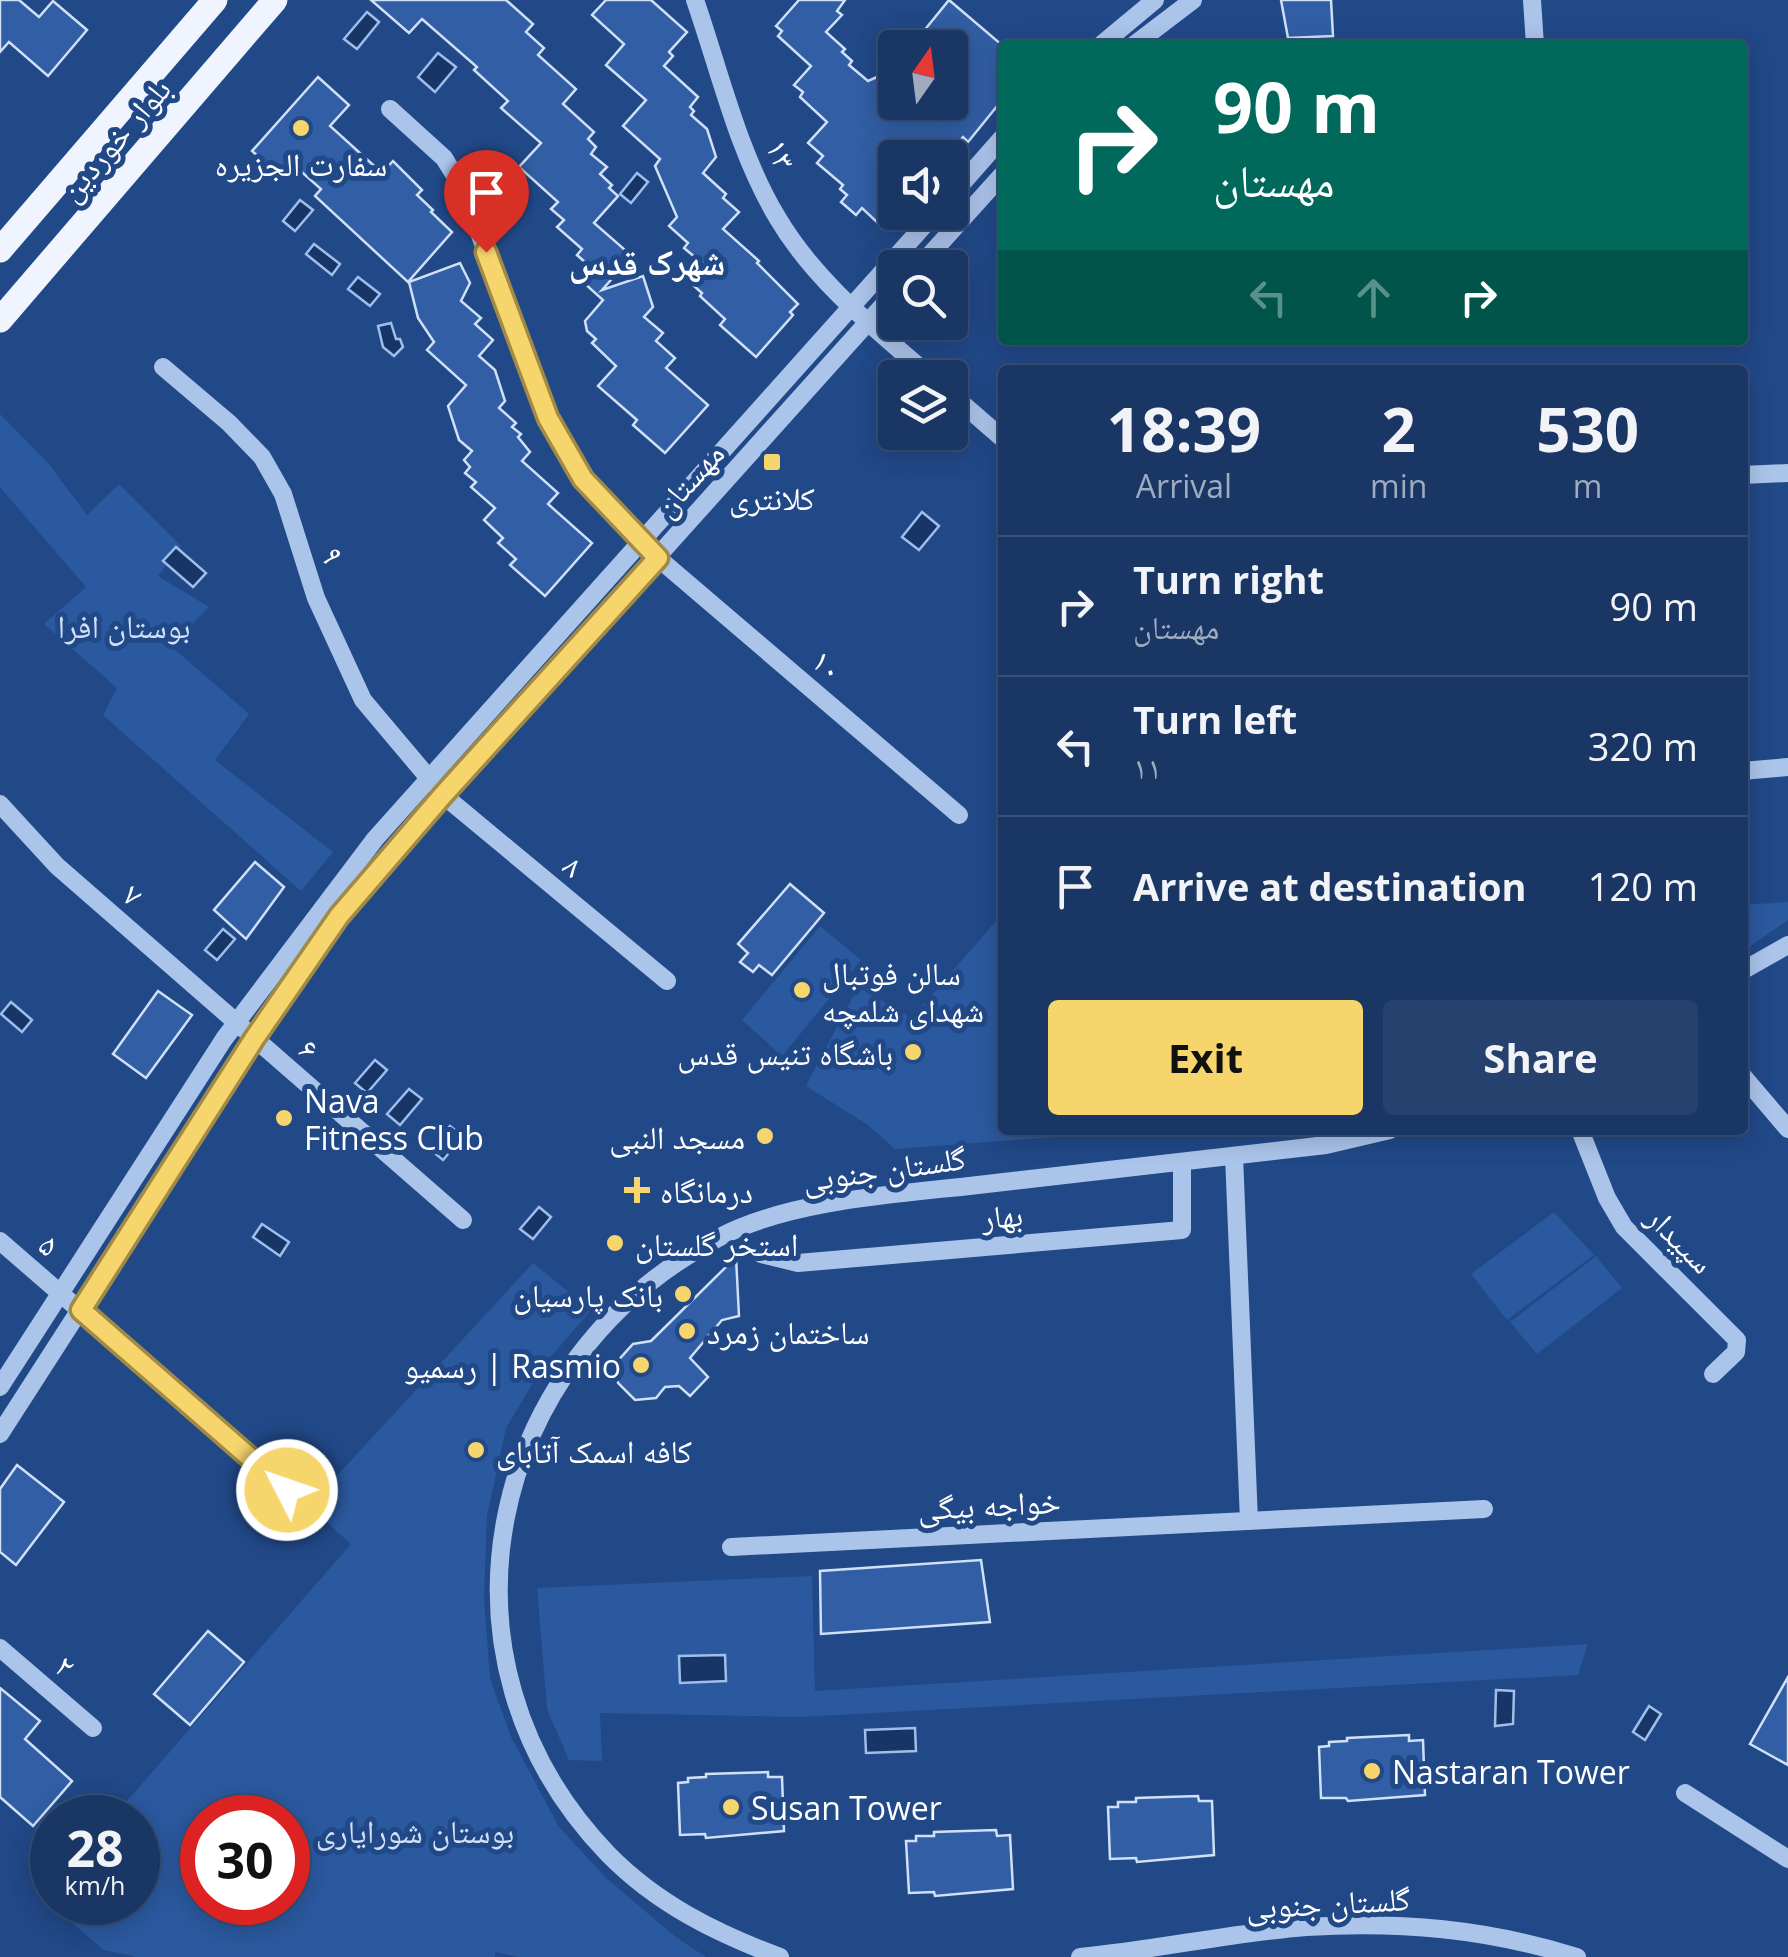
<!DOCTYPE html>
<html lang="en">
<head>
<meta charset="utf-8">
<style>
  body { margin:0; font-family:"Open Sans","Noto Naskh Arabic",sans-serif; background:#26416e; color:#f1f3f6; height:100vh; display:flex; flex-direction:column; font-size:38px; white-space:nowrap }
  * { box-sizing:border-box; margin:0 }
  p { font-size:32px; color:#9fabbf }
  .icon { flex:none; width:55px; height:55px; fill:none; stroke:currentColor; stroke-width:2; stroke-linecap:round; stroke-linejoin:round }
  .map { position:relative; flex:1; overflow:hidden }
  .drawer { position:absolute; left:998px; top:365px; width:750px; height:770px; display:flex; flex-direction:column; background:#193665; border-radius:10px; box-shadow:0 5px 25px #0003,0 0 0 2px #375079 }
  .drawer>* { flex:none }
  .banner { position:absolute; left:998px; top:40px; width:750px; height:305px; border-radius:10px; box-shadow:0 5px 25px #0003,0 0 0 2px #375079; background:#00695c; color:#fff; overflow:hidden }
  .needle { width:65px; rotate:14deg }
  .tools { position:absolute; left:878px; top:30px; display:grid; gap:20px }
  .tools a { display:grid; place-items:center; width:90px; height:90px; border-radius:10px; background:#193665; box-shadow:0 5px 25px #0003,0 0 0 2px #375079; font-size:50px }
  .speed { position:absolute; left:30px; top:1795px; display:flex; gap:20px; font-size:50px; font-weight:700; text-align:center }
  .speed>* { display:grid; place-content:center; width:130px; height:130px; border-radius:50%; background:#193665; box-shadow:0 5px 25px #0003,0 0 0 2px #375079; line-height:1 }
  .speed small { font-size:25px; font-weight:400 }
  .speed .limit { border:15px solid #d22; background:#fff; color:#111 }
  .pin { position:absolute; display:grid; place-items:center; width:85px; height:85px; color:#fff; margin:-102px -42px; border-radius:50% 50% 50% 0; rotate:-45deg; box-shadow:0 0 10px #0007 }
  .pin .icon { rotate:45deg }
  .me { position:absolute; width:110px; margin:-55px; rotate:311deg; stroke-linejoin:round; filter:drop-shadow(0 0 8px #0008) }
  .turn { display:flex; align-items:center; gap:35px; height:210px; padding:0 50px; font-size:45px }
  .turn .icon { width:130px; height:130px; stroke-width:2.5 }
  .turn b { display:block; font-size:70px; line-height:85px }
  .lanes { display:flex; align-items:center; height:95px; padding:0 50px; background:#0003; justify-content:center; gap:50px; direction:ltr }
  .lanes .off { opacity:.35 }
  .eta { display:flex; justify-content:space-evenly; align-items:center; height:170px; text-align:center }
  .eta b { font-size:60px; font-weight:700; line-height:70px }
  .button { display:flex; gap:20px; margin-top:auto; padding:20px 50px }
  .button a { flex:1; height:115px; border-radius:10px; background:#f6d56c; color:#111; font-size:40px; font-weight:700; line-height:115px; text-align:center }
  .button a+a { background:#26416e; color:#f1f3f6 }
  ul { padding:0; list-style:none }
  li { display:flex; align-items:center; gap:30px; height:140px; padding:0 50px; border-top:2px solid #375079 }
  li div { flex:1 }
  li b { display:block; font-size:38px }
  li em { font-style:normal }
  .map>svg:first-child { display:block }
  .green { fill:#2b599f; fill-rule:evenodd }
  .water { fill:#173566; stroke:#9fbeeb; stroke-width:2.5 }
  .building { fill:#315ea4; stroke:#cfe0f7; stroke-width:2.5 }
  .lines { fill:none; stroke-linecap:round; stroke-linejoin:round }
  .minor { stroke:#abc4ea; stroke-width:18 }
  .major { stroke:#eff4fe; stroke-width:25 }
  .route-casing { stroke:#a08a46; stroke-width:25 }
  .route { stroke:#f6d56c; stroke-width:18 }
  .poi-dot { fill:#f6d56c; stroke:#214887; stroke-width:4 }
  .labels { text-anchor:middle; dominant-baseline:central; stroke-width:10; stroke-linejoin:round; paint-order:stroke }
  .street-label { font-size:32px; fill:#fff; stroke:#214887 }
  .poi-label { font-size:32px; fill:#fff; stroke:#214887; text-anchor:start }
  .park-label { font-size:32px; fill:#cfe0f7; stroke:#214887 }
  .neighbourhood-label { font-size:35px; font-weight:bold; fill:#fff; stroke:#214887 }
</style>
</head>
<body>
<div class="map">
<svg width="1788" height="1957" viewBox="0 0 1788 1957">
  <rect width="100%" height="100%" fill="#214887"/>
  <!-- green -->
  <g class="green">
    <polygon points="0,414 48,463 87,515 119,484 181,546 158,576 209,607 171,646 249,714 215,760 333,852 301,891 103,715 117,688 44,624 86,587 0,487"/>
    <polygon points="1788,902 1788,920 1743,951 1743,905"/>
    <polygon points="1002,919 1002,1130 1147,1130 895,1149 868,1125 806,1086 858,987 912,1018 996,921"/>
    <polygon points="820,926 861,960 782,1056 742,1020"/>
    <polygon points="1554,1212 1594,1255 1507,1320 1471,1274"/>
    <polygon points="1596,1256 1622,1288 1537,1354 1510,1322"/>
    <path d="M 533,1263 L 591,1310 L 543,1366 L 506,1428 L 487,1516 L 484,1599 L 490,1679 L 512,1739 L 559,1827 L 607,1879 L 677,1938 L 706,1957 L 518,1957 L 496,1952 L 495,1957 L 137,1957 L 104,1950 L 43,1898 L 52,1887 L 52,1902 L 138,1902 L 138,1818 L 113,1817 L 351,1544 L 309,1506 ZM 202,1818 L 288,1818 L 288,1902 L 202,1902 Z"/>
    <polygon points="812,1576 815,1691 1588,1644 1578,1675 800,1717 600,1713 602,1761 569,1760 547,1709 537,1588"/>
  </g>
  <!-- water -->
  <g class="water">
    <polygon points="367,12 379,22 357,49 344,39"/>
    <polygon points="438,53 456,67 435,92 418,77"/>
    <polygon points="637,173 648,182 631,203 620,194"/>
    <polygon points="300,200 313,210 295,231 283,221"/>
    <polygon points="314,244 340,264 332,275 306,254"/>
    <polygon points="358,277 380,294 370,306 348,289"/>
    <polygon points="391,323 396,339 400,339 403,347 394,356 383,347 378,326"/>
    <polygon points="922,512 939,526 919,550 902,537"/>
    <polygon points="176,547 206,573 193,587 163,561"/>
    <polygon points="223,929 235,939 217,960 205,950"/>
    <polygon points="11,1002 32,1020 22,1032 1,1014"/>
    <polygon points="375,1060 387,1070 367,1093 355,1083"/>
    <polygon points="409,1089 422,1099 400,1125 387,1114"/>
    <polygon points="450,1126 463,1136 443,1160 430,1149"/>
    <polygon points="539,1207 551,1217 533,1239 520,1229"/>
    <polygon points="262,1224 289,1242 280,1256 253,1237"/>
    <polygon points="725,1655 726,1681 680,1683 679,1656"/>
    <polygon points="1496,1690 1514,1691 1513,1724 1495,1726"/>
    <polygon points="1649,1706 1661,1714 1645,1740 1633,1732"/>
    <polygon points="915,1728 916,1751 866,1753 865,1730"/>
  </g>
  <!-- building -->
  <g class="building">
    <polygon points="0,0 19,0 39,17 53,1 87,30 48,76 9,42 0,52"/>
    <polygon points="371,0 506,0 533,24 526,32 544,48 538,55 576,89 563,104 594,132 588,139 596,147 591,154 607,167 600,174 612,185 609,188 618,196 594,223 632,256 602,290 643,276 653,307 644,317 663,333 656,341 675,358 666,368 708,405 665,453 633,425 637,420 598,386 616,366 592,343 596,339 587,331 585,321 603,300 584,283 590,276 581,269 586,263 577,255 582,249 557,227 564,220 551,209 558,202 519,167 541,143 501,108 508,101 474,70 477,67 422,19 409,33"/>
    <polygon points="606,0 651,0 687,32 669,52 673,56 664,66 698,97 690,107 694,111 691,115 707,129 716,157 703,173 726,194 723,198 739,212 723,229 759,261 757,263 798,304 790,312 793,315 756,357 720,325 725,319 700,296 702,293 687,280 702,263 684,248 688,243 669,226 677,217 655,166 660,159 623,126 646,100 606,65 624,44 592,15"/>
    <polygon points="799,0 845,0 837,11 842,15 826,32 845,49 842,52 852,61 849,65 868,81 895,69 895,102 950,102 950,48 910,48 949,0 1002,45 1002,100 968,142 963,137 944,158 895,158 895,206 879,224 862,208 856,215 841,202 847,195 840,189 843,185 817,163 823,156 808,143 827,122 800,97 803,92 794,85 811,66 778,36 782,31 776,26"/>
    <polygon points="1281,0 1331,0 1333,36 1288,38"/>
    <polygon points="318,77 349,105 330,126 382,173 393,161 422,190 417,195 433,210 431,212 452,232 408,282 315,196 321,189 295,166 283,178 252,151"/>
    <polygon points="460,263 470,283 461,301 481,318 475,324 493,340 479,356 495,370 505,401 499,408 516,423 512,427 521,434 518,437 530,452 522,461 558,493 548,504 592,543 545,596 510,565 516,559 498,543 503,538 484,520 495,508 471,487 476,482 465,473 470,467 464,460 472,451 459,440 448,406 466,385 427,350 434,342 418,318 409,282"/>
    <polygon points="255,862 284,887 246,939 214,910"/>
    <polygon points="790,884 824,913 772,975 759,965 753,972 740,962 748,953 738,944"/>
    <polygon points="158,991 192,1015 146,1078 113,1054"/>
    <polygon points="736,1257 739,1316 722,1320 690,1358 708,1377 690,1396 679,1386 665,1387 656,1398 635,1400 618,1383 615,1364 633,1344 651,1341"/>
    <polygon points="17,1465 64,1502 16,1565 0,1552 0,1489"/>
    <polygon points="981,1560 990,1622 821,1634 820,1571"/>
    <polygon points="208,1631 244,1662 190,1725 154,1694"/>
    <polygon points="1788,1677 1788,1765 1750,1744"/>
    <polygon points="0,1688 40,1721 25,1739 72,1781 33,1826 0,1797"/>
    <polygon points="1409,1735 1409,1741 1423,1740 1425,1795 1348,1801 1346,1798 1321,1798 1319,1747 1329,1746 1329,1742 1347,1741 1347,1738"/>
    <polygon points="768,1772 768,1777 782,1777 784,1831 706,1838 705,1834 680,1835 678,1783 688,1782 688,1778 706,1777 706,1774"/>
    <polygon points="1198,1796 1199,1801 1212,1801 1214,1855 1137,1862 1136,1858 1110,1859 1108,1807 1118,1807 1118,1802 1136,1802 1136,1798"/>
    <polygon points="996,1830 997,1836 1010,1835 1013,1889 935,1896 934,1892 909,1893 906,1841 916,1841 916,1836 934,1836 934,1832"/>
  </g>
  <g class="lines">
    <!-- minor -->
    <g class="minor">
      <path d="M 695,0 C 720,72 738,152 777,217 C 815,282 876,329 932,378"/>
      <polyline points="1532,0 1535,45"/>
      <polyline points="1101,45 1155,0"/>
      <polyline points="1134,45 1193,0"/>
      <polyline points="390,109 444,158 462,187 548,418 583,479 658,558 959,815"/>
      <polyline points="950,197 1002,138"/>
      <polyline points="918,268 1002,175"/>
      <polyline points="163,367 229,423 262,457 283,494 316,598 363,700 443,795 667,981"/>
      <polyline points="950,393 1002,438"/>
      <polyline points="1742,475 1788,473"/>
      <polyline points="1742,771 1788,767"/>
      <polyline points="0,804 57,866 463,1220"/>
      <polyline points="1742,971 1788,945"/>
      <polyline points="1742,1075 1788,1129"/>
      <polyline points="1580,1130 1607,1198 1624,1227 1737,1340 1736,1352 1713,1374"/>
      <polyline points="1234,1156 1249,1521"/>
      <polyline points="0,1241 287,1490"/>
      <polyline points="761,1254 798,1263 1182,1230 1182,1162"/>
      <polyline points="0,1387 224,1039 375,839 936,212"/>
      <polyline points="0,1434 254,1039 339,916 443,795 895,292"/>
      <polyline points="731,1547 1484,1509"/>
      <polyline points="0,1648 93,1728"/>
      <polyline points="1685,1793 1788,1859"/>
      <path d="M 780,1957 C 716,1933 657,1904 608,1854 C 420,1659 486,1359 720,1237 C 790,1200 899,1194 978,1185 C 1094,1172 1210,1159 1326,1145 L 1390,1130"/>
      <path d="M 1080,1957 C 1155,1950 1231,1933 1306,1927 C 1400,1921 1487,1929 1577,1957"/>
    </g>
    <!-- major -->
    <g class="major">
      <polyline points="0,250 215,0"/>
      <polyline points="0,320 275,0"/>
    </g>
  </g>
  <g class="lines">
    <defs>
      <polyline id="route" points="287,1490 81,1310 254,1039 339,916 443,795 658,558 583,479 548,418 486,252"/>
    </defs>
    <!-- route casing -->
    <use href="#route" class="route-casing"/>
    <!-- route -->
    <use href="#route" class="route"/>
  </g>
  <!-- markers -->
  <g class="poi-dot">
    <circle cx="301" cy="128" r="10"/>
    <rect x="762" y="452" width="20" height="20" rx="5"/>
    <circle cx="802" cy="990" r="10"/>
    <circle cx="913" cy="1052" r="10"/>
    <circle cx="284" cy="1118" r="10"/>
    <circle cx="765" cy="1136" r="10"/>
    <path d="M632 1175h10v10h10v10h-10v10h-10v-10h-10v-10h10z"/>
    <circle cx="615" cy="1243" r="10"/>
    <circle cx="683" cy="1294" r="10"/>
    <circle cx="687" cy="1331" r="10"/>
    <circle cx="641" cy="1365" r="10"/>
    <circle cx="476" cy="1450" r="10"/>
    <circle cx="1372" cy="1771" r="10"/>
    <circle cx="731" cy="1807" r="10"/>
  </g>
  <g class="labels">
    <!-- street labels -->
    <g class="street-label">
      <text transform="translate(114 139) rotate(-49)">بلوار خوردین</text>
      <text transform="translate(782 154) rotate(68)">۱۳</text>
      <text transform="translate(688 479) rotate(-48)">مهستان</text>
      <text transform="translate(334 555) rotate(72)">۹</text>
      <text transform="translate(828 664) rotate(40)">۱۰</text>
      <text transform="translate(574 865) rotate(40)">۸</text>
      <text transform="translate(134 894) rotate(41)">۷</text>
      <text transform="translate(310 1048) rotate(41)">۶</text>
      <text transform="translate(884 1168) rotate(-8)">گلستان جنوبی</text>
      <text transform="translate(1002 1215) rotate(-5)">بهار</text>
      <text transform="translate(1681 1239) rotate(45)">سپیدار</text>
      <text transform="translate(50 1244) rotate(41)">۵</text>
      <text transform="translate(989 1504) rotate(-3)">خواجه بیگی</text>
      <text transform="translate(66 1665) rotate(41)">۲</text>
      <text transform="translate(1328 1902) rotate(-3)">گلستان جنوبی</text>
    </g>
    <!-- poi labels -->
    <g class="poi-label">
      <text x="301" y="163" text-anchor="middle">سفارت الجزیره</text>
      <text x="772" y="497" text-anchor="middle">کلانتری</text>
      <text x="822" y="972">سالن فوتبال<tspan x="822" dy="37">شهدای شلمچه</tspan></text>
      <text x="893" y="1052" text-anchor="end">باشگاه تنیس قدس</text>
      <text x="304" y="1100">Nava<tspan x="304" dy="37">Fitness Club</tspan></text>
      <text x="745" y="1136" text-anchor="end">مسجد النبی</text>
      <text x="660" y="1190">درمانگاه</text>
      <text x="635" y="1243">استخر گلستان</text>
      <text x="663" y="1294" text-anchor="end">بانک پارسیان</text>
      <text x="707" y="1331">ساختمان زمرد</text>
      <text x="621" y="1365" text-anchor="end">رسمیو | Rasmio</text>
      <text x="496" y="1450">کافه اسمک آتابای</text>
      <text x="1392" y="1771">Nastaran Tower</text>
      <text x="751" y="1807">Susan Tower</text>
    </g>
    <!-- park labels -->
    <g class="park-label">
      <text x="124" y="625">بوستان افرا</text>
      <text x="415" y="1830">بوستان شورایاری</text>
    </g>
    <!-- neighbourhood labels -->
    <g class="neighbourhood-label">
      <text x="647" y="261">شهرک قدس</text>
    </g>
  </g>
</svg>
<div class="tools">
<a><svg class="needle" viewBox="-14 -14 28 28"><path d="M0-13l5 13h-10z" fill="#e53935"/><path d="M0 13l5-13h-10z" fill="#9fabbf"/></svg></a>
<a><svg class="icon" aria-label="sound" viewBox="0 0 24 24"><path d="M4 9h4l5-4v14l-5-4H4zM17 9q2 3 0 6"/></svg></a>
<a><svg class="icon" aria-label="search" viewBox="0 0 24 24"><circle cx="10" cy="10" r="6"/><path d="M15 15l6 6"/></svg></a>
<a><svg class="icon" aria-label="layers" viewBox="0 0 24 24"><path d="M12 4l9 5-9 5-9-5zM3 14l9 5 9-5"/></svg></a>
</div>
<div class="speed"><div>28<small>km/h</small></div><div class="limit">30</div></div>
<div class="pin" style="left:486px;top:252px;background:#d93025"><svg class="icon" aria-label="arrive" viewBox="0 0 24 24"><path d="M6 21V4h12l-3 4 3 4H6"/></svg></div>
<svg class="me" style="left:287px;top:1490px" viewBox="-20 -20 40 40"><circle r="17" fill="#f6d56c" stroke="#fff" stroke-width="3"/><path d="M0-11L8 9 0 5-8 9z" fill="#fff"/></svg>
<div class="banner">
<div class="turn"><svg class="icon" aria-label="right" viewBox="0 0 24 24"><path d="M7 20v-9h11M14 6l5 5-5 5"/></svg><div><b>90 m</b>مهستان</div></div>
<div class="lanes"><svg class="icon off" aria-label="left" viewBox="0 0 24 24"><path d="M17 20v-9H6M10 6l-5 5 5 5"/></svg><svg class="icon off" aria-label="ahead" viewBox="0 0 24 24"><path d="M12 20V5M6 11l6-6 6 6"/></svg><svg class="icon" aria-label="right" viewBox="0 0 24 24"><path d="M7 20v-9h11M14 6l5 5-5 5"/></svg></div>
</div>
<section class="drawer">
<div class="eta">
<div><b>18:39</b><p>Arrival</p></div>
<div><b>2</b><p>min</p></div>
<div><b>530</b><p>m</p></div>
</div>
<ul>
<li><svg class="icon" aria-label="right" viewBox="0 0 24 24"><path d="M7 20v-9h11M14 6l5 5-5 5"/></svg><div><b>Turn right</b><p>مهستان</p></div><em>90 m</em></li>
<li><svg class="icon" aria-label="left" viewBox="0 0 24 24"><path d="M17 20v-9H6M10 6l-5 5 5 5"/></svg><div><b>Turn left</b><p>۱۱</p></div><em>320 m</em></li>
<li><svg class="icon" aria-label="arrive" viewBox="0 0 24 24"><path d="M6 21V4h12l-3 4 3 4H6"/></svg><div><b>Arrive at destination</b></div><em>120 m</em></li>
</ul>
<div class="button"><a>Exit</a><a>Share</a></div>
</section>
</div>
</body>
</html>
